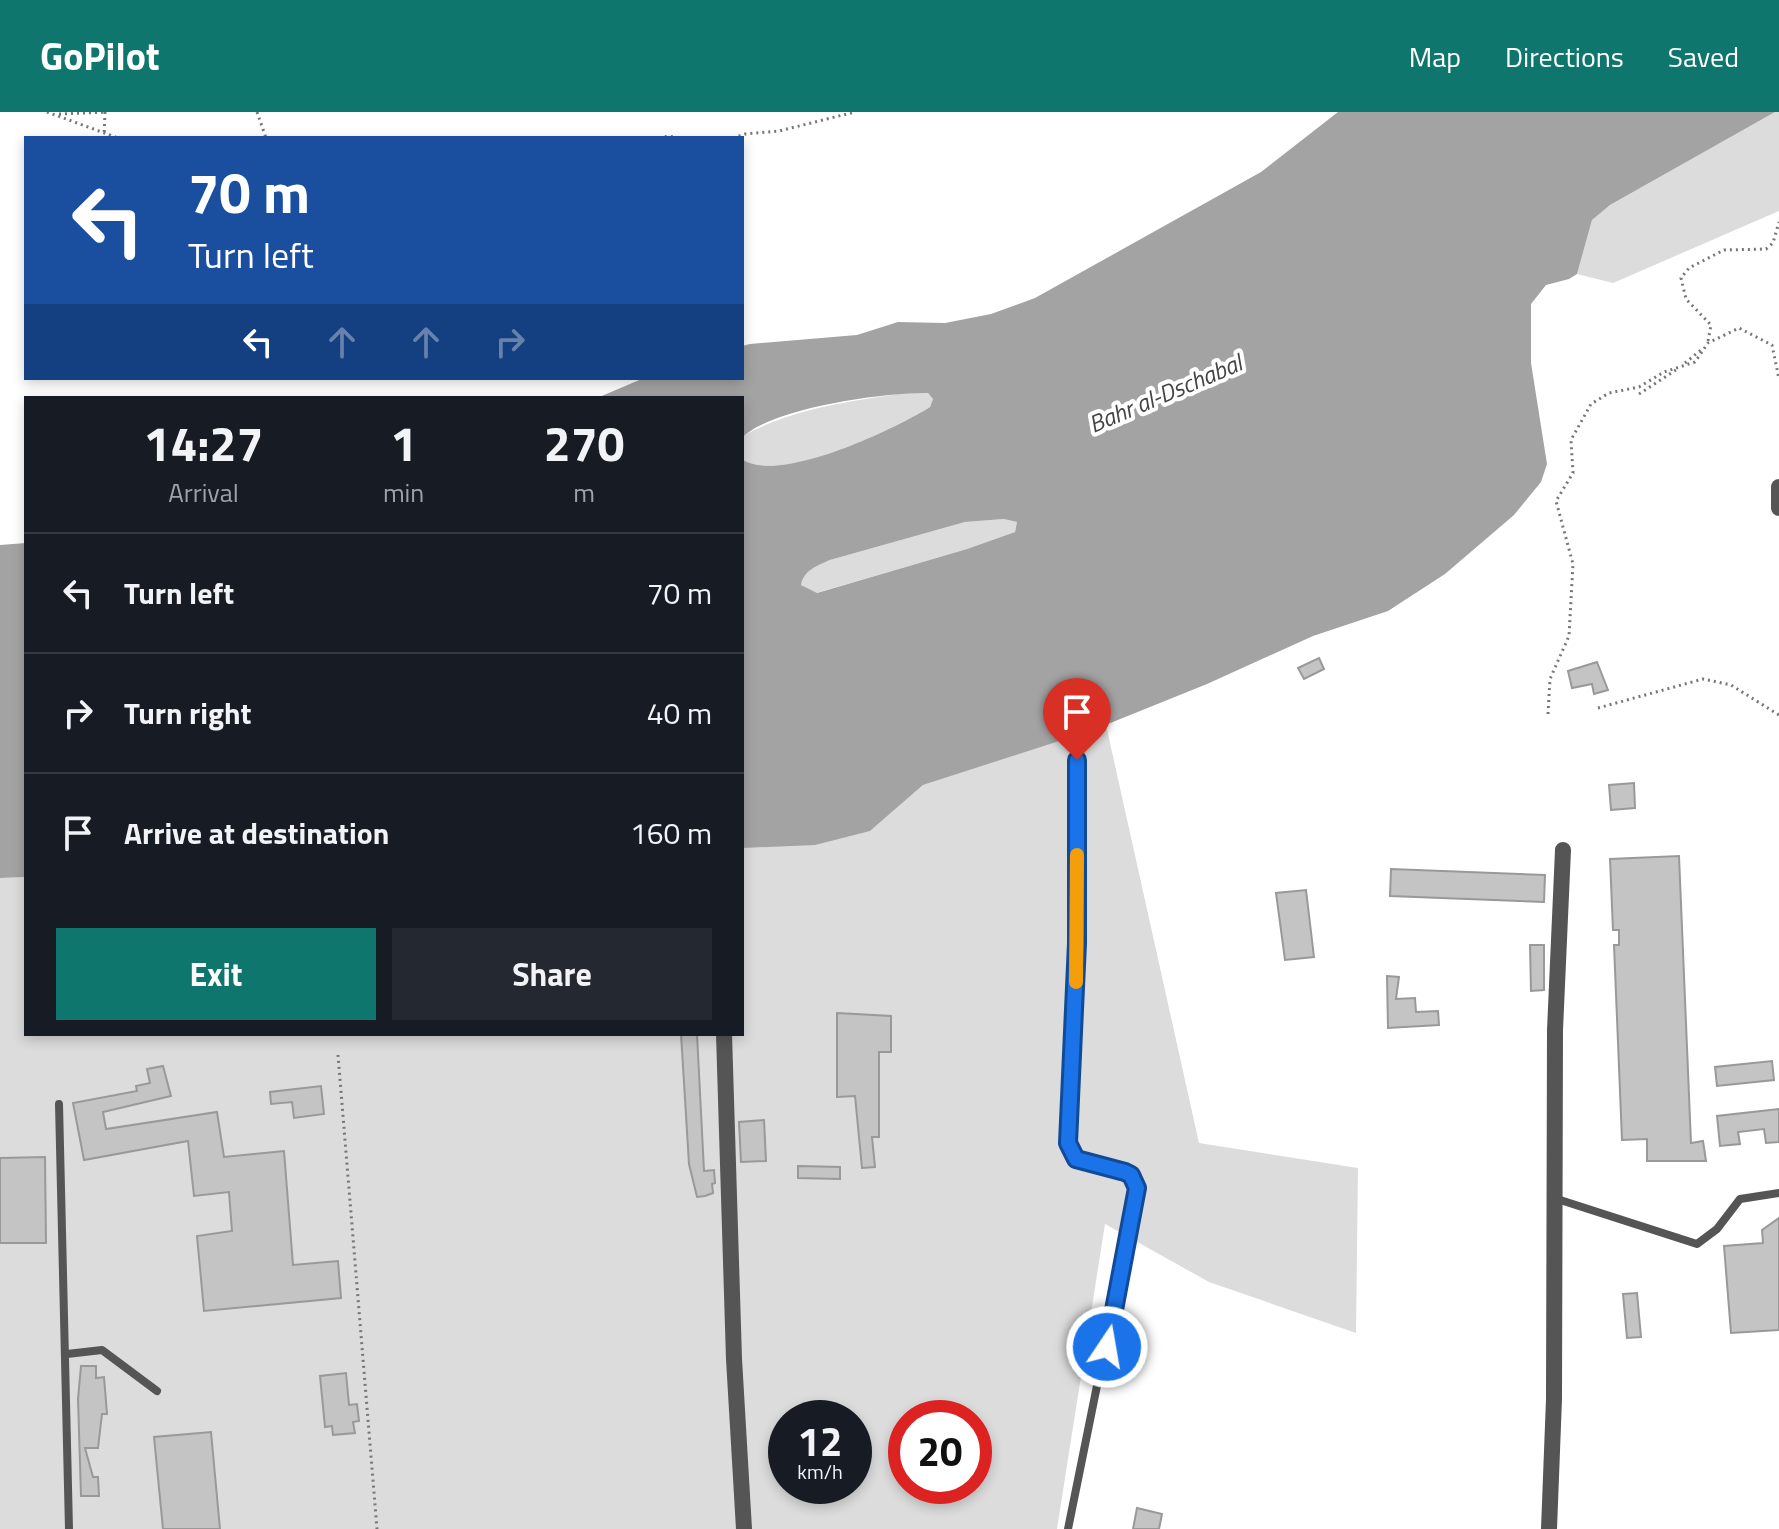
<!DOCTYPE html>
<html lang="en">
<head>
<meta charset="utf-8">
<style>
  body { margin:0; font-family:"Titillium Web",sans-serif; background:#242831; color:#f1f3f6; height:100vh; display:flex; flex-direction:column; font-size:30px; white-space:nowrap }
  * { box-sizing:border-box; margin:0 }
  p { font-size:26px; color:#9ea1a6 }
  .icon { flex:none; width:44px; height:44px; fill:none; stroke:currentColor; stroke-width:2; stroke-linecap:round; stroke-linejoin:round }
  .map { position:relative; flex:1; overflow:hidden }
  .details { position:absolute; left:24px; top:284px; width:720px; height:640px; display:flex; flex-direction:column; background:#171b24; border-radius:0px; box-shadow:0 4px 12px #0003 }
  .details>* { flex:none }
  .top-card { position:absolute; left:24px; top:24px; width:720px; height:244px; border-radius:0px; box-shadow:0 4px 12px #0003; background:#1a4fa0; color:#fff; overflow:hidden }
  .speed { position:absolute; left:768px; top:1288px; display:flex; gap:16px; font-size:40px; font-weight:700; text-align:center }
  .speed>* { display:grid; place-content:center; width:104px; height:104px; border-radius:50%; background:#171b24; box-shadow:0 4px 12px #0003; line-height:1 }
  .speed small { font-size:20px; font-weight:400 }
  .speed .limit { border:12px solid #d22; background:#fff; color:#111 }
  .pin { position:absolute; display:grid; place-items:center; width:68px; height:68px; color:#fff; margin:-82px -34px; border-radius:50% 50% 50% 0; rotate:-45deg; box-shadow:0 0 8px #0007 }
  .pin .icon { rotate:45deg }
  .me { position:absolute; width:88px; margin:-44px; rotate:12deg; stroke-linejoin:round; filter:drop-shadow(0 0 6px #0008) }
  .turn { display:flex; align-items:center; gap:28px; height:168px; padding:0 32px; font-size:36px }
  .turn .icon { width:104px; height:104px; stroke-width:2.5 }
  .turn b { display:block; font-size:56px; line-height:68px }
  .lanes { display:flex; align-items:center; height:76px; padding:0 32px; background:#0003; justify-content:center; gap:40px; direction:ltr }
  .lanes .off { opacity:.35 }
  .eta { display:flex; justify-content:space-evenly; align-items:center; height:136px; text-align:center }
  .eta b { font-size:48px; font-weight:700; line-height:56px }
  .button { display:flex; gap:16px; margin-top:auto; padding:16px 32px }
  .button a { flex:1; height:92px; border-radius:0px; background:#0f766e; color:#fff; font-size:32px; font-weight:700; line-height:92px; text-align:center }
  .button a+a { background:#242831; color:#f1f3f6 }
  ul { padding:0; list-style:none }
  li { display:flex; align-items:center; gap:24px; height:120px; padding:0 32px; border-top:2px solid #363941 }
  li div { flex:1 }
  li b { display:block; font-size:30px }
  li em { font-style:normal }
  header { display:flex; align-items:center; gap:48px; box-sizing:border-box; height:112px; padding:0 40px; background:#0f766e; color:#fff }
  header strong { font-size:38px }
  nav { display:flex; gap:44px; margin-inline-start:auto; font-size:28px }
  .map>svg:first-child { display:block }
  .green { fill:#dcdcdc; fill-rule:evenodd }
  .water { fill:#a3a3a3; fill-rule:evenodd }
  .building { fill:#c4c4c4; stroke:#999; stroke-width:2 }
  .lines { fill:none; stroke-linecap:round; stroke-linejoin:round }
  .path { stroke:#777; stroke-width:3; stroke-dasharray:2 4; stroke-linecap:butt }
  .lane { stroke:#555; stroke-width:8 }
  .street { stroke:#555; stroke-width:16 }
  .route-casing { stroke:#114b97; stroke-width:20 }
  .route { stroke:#1a73e8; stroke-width:14 }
  .slow { stroke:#f59e0b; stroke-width:14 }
  .labels { text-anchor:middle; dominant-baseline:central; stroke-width:8; stroke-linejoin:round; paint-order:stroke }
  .water-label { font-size:24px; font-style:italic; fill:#444; stroke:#fff }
</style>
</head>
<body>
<header>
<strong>GoPilot</strong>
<nav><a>Map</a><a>Directions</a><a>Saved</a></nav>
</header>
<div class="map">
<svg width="1779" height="1417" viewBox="0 0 1779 1417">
  <rect width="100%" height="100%" fill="#fff"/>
  <!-- green -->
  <g class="green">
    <polygon points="1775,0 1779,0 1779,99 1613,171 1577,162 1592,108 1610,93"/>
    <path d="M 904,281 L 928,281 L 933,287 L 930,295 C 895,317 778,373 742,347 L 743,324 C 794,296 847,290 904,281 Z"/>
    <path d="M 1004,407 L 1017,410 L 1015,420 L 967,437 L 816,481 L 801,473 C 804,458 817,454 830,448 L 965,410 Z"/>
    <path d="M 1106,613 L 1199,1031 L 1358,1056 L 1356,1221 L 1209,1170 L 1105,1112 L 1057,1417 L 0,1417 L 0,766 L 26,765 L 26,922 L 742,922 L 742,736 L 870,719 L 923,673 ZM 786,1306 L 854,1306 L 854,1374 L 786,1374 ZM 906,1306 L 974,1306 L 974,1374 L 906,1374 Z"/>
  </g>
  <!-- water -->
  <g class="water">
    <path d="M 1338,0 L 1775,0 L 1610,93 L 1592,108 L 1577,162 L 1569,167 L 1546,173 L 1531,192 L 1531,251 L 1547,352 L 1541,370 L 1514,403 L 1445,462 L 1388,499 L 1313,524 L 1207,572 L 1093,618 L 923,673 L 870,719 L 815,733 L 742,736 L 742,347 C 778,373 895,317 930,295 L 933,287 L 928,281 C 886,280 770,296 742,326 L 742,286 L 597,286 L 644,266 L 742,266 L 742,234 L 750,232 L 857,223 L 898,210 L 945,211 L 991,202 L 1035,186 L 1261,60 ZM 1004,407 L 1017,410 L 1015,420 L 967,437 L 817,481 L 801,473 C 804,458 817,454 830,448 L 965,410 Z"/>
    <polygon points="26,431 26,765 0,766 0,433"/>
  </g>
  <!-- building -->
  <g class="building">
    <polygon points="1319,546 1324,557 1304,567 1298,556"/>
    <polygon points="1597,550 1608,578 1594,582 1592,572 1572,576 1568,559"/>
    <polygon points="1634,671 1635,696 1611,698 1609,673"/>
    <polygon points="1679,744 1691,1031 1703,1029 1706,1049 1647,1049 1647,1027 1622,1028 1614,833 1619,833 1619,818 1613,818 1610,747"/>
    <polygon points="1391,757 1545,763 1544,790 1390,784"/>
    <polygon points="1306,778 1314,845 1285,848 1276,781"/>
    <polygon points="1530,833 1544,833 1544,878 1531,879"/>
    <polygon points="1387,864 1399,865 1396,887 1415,886 1416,900 1438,899 1439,913 1388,916"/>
    <polygon points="837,901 891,904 891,940 879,940 879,1025 872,1025 875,1055 862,1056 855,984 837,985"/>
    <polygon points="681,922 697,922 704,1059 714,1058 715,1071 712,1072 713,1081 705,1084 697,1085 689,1052"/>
    <polygon points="1772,949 1774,968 1717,974 1715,955"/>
    <polygon points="163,954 171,984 103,1000 106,1017 217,1000 224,1045 284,1039 293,1153 338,1149 341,1186 204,1199 197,1124 232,1119 229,1080 194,1084 188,1029 84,1048 73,991 137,979 136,974 150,971 147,957"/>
    <polygon points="321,974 324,1002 294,1006 292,990 271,992 270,980"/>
    <polygon points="1779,997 1779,1030 1766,1031 1764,1017 1738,1020 1740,1032 1720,1034 1717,1004"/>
    <polygon points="764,1008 766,1049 741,1050 739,1010"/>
    <polygon points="45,1045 46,1131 0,1131 0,1046"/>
    <polygon points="798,1054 840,1055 840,1067 798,1066"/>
    <polygon points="1779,1106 1779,1218 1731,1221 1724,1134 1763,1131 1762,1118"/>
    <polygon points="1637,1181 1641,1225 1627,1226 1623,1182"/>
    <polygon points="81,1254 96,1254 96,1266 104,1265 107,1302 102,1302 98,1336 85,1336 93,1365 98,1365 99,1384 81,1384 78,1287"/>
    <polygon points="346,1261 349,1293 357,1292 359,1309 353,1310 355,1321 333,1323 332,1314 325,1315 320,1264"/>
    <polygon points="211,1320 220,1417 163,1417 154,1325"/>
    <polygon points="1137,1396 1162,1402 1159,1417 1133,1417"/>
  </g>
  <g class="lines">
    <!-- path -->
    <g class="path">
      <polyline points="47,0 118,26"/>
      <polyline points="257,0 266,26"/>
      <polyline points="59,2 106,0"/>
      <polyline points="104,26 105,0"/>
      <polyline points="659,26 669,24 678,26"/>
      <polyline points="733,26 745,22 779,19 855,0"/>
      <polyline points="1708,229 1711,213 1686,187 1681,166 1689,156 1724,138 1766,137 1773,131 1779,110"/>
      <polyline points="1685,251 1701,238"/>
      <polyline points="1639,282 1679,256"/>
      <polyline points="1598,596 1703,567 1731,573 1779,603"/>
      <polyline points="1548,602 1550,567 1569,524 1573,452 1556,389 1573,361 1571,328 1591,292 1609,281 1639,275 1664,260 1695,250 1708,231 1739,216 1772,233 1779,267"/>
      <polyline points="338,943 377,1417"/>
    </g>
    <!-- lane -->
    <g class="lane">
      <polyline points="59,992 69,1417"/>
      <polyline points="1554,1086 1697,1132 1717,1117 1740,1087 1779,1081"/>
      <polyline points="67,1242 102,1238 157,1279"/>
      <polyline points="1068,1417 1137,1076 1131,1063 1125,1060 1076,1047 1068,1031 1077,831 1077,648"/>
    </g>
    <!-- street -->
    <g class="street">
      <polyline points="1779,375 1779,396"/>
      <polyline points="724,922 734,1247 744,1417"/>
      <polyline points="1549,1417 1554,1287 1555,918 1563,738"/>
    </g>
  </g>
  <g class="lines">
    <defs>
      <polyline id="route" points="1077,648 1077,831 1068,1031 1076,1047 1125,1060 1131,1063 1137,1076 1107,1235"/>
    </defs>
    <!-- route casing -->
    <use href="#route" class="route-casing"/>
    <!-- route -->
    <use href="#route" class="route"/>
    <!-- slow -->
    <polyline class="slow" points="1076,870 1077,743"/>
  </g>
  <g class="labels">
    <!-- water labels -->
    <g class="water-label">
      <text transform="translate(1165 281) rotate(-23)">Bahr al-Dschabal</text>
    </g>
  </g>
</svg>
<div class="speed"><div>12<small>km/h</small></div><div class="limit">20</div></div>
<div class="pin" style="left:1077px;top:648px;background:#d93025"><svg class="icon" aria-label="arrive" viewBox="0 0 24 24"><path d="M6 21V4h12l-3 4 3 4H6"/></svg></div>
<svg class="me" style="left:1107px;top:1235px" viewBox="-20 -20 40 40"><circle r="17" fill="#1a73e8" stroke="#fff" stroke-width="3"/><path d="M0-11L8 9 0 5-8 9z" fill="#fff"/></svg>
<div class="top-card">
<div class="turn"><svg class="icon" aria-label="left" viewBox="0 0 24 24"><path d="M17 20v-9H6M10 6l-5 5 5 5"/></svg><div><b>70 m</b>Turn left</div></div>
<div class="lanes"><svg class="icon" aria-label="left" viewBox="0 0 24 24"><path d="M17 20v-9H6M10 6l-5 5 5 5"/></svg><svg class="icon off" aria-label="ahead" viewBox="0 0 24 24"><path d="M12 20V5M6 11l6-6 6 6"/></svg><svg class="icon off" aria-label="ahead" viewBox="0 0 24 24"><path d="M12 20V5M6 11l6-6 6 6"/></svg><svg class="icon off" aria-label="right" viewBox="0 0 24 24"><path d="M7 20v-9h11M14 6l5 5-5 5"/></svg></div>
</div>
<section class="details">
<div class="eta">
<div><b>14:27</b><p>Arrival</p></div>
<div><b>1</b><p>min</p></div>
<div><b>270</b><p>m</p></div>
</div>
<ul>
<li><svg class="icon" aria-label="left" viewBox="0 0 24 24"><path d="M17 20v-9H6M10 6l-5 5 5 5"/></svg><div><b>Turn left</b></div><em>70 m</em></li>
<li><svg class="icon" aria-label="right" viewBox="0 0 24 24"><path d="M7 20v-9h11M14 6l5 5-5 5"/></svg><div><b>Turn right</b></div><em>40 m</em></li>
<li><svg class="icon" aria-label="arrive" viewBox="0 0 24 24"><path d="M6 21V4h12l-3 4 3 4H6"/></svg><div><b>Arrive at destination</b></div><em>160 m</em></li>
</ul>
<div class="button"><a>Exit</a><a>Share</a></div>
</section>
</div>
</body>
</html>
